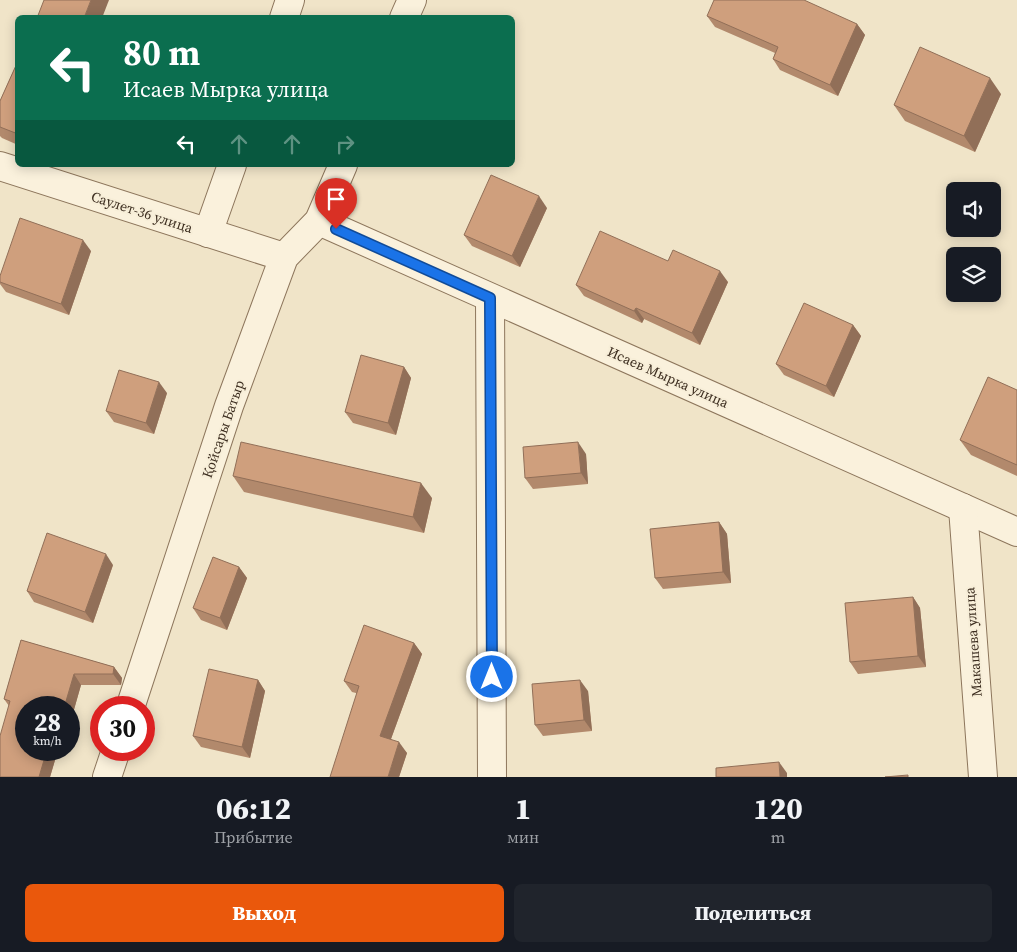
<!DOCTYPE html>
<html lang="ru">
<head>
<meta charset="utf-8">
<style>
  body { margin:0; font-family:"Source Serif 4",serif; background:#20242c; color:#f1f3f6; height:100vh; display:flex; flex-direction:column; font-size:19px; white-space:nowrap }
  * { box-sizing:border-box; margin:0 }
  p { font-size:16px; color:#9ea1a6 }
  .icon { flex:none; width:28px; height:28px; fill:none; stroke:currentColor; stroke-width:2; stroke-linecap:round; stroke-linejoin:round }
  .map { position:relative; height:777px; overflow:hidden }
  .side { display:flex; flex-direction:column; background:#171b24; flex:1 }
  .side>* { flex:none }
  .guide { position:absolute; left:15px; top:15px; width:500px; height:152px; border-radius:8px; box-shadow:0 2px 12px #0003; background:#0b6e4f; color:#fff; overflow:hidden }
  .controls { position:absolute; left:946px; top:182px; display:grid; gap:10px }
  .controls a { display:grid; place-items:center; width:55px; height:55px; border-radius:8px; background:#171b24; box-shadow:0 2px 12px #0003; font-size:25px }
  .speed { position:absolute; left:15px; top:696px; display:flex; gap:10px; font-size:25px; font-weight:700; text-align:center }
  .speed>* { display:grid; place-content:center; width:65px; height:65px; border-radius:50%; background:#171b24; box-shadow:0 2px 12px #0003; line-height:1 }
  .speed small { font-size:12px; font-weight:400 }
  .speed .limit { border:8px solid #d22; background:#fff; color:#111 }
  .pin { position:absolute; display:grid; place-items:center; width:42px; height:42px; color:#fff; margin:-51px -21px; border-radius:50% 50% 50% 0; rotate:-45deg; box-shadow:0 0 5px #0007 }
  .pin .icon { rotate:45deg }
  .me { position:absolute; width:55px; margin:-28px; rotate:0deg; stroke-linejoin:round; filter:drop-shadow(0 0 4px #0008) }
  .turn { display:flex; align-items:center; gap:18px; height:105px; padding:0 25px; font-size:22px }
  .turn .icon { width:65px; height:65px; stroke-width:2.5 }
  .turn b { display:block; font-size:35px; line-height:42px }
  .lanes { display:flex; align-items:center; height:48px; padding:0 25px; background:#0003; justify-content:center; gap:25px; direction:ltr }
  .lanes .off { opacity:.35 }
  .eta { display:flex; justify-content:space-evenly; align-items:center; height:85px; text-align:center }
  .eta b { font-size:30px; font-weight:800; line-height:35px }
  .cta { display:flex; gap:10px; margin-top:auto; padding:10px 25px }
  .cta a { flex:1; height:58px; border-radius:8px; background:#ea580c; color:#fff; font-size:20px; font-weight:800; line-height:58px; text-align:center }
  .cta a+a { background:#20242c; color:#f1f3f6 }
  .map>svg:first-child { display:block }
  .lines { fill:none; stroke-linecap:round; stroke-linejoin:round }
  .minor-casing { stroke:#8d765c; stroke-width:30 }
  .minor { stroke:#faf1dc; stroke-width:28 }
  .wall { fill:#b2896c }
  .shaded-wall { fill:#916f58 }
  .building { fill:#cf9f7d; stroke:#916f58 }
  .route-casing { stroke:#114b97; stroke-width:12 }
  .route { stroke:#1a73e8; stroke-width:9 }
  .labels { text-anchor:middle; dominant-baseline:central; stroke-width:4; stroke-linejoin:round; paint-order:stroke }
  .street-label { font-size:14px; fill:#3d2e20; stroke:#f7eed8 }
</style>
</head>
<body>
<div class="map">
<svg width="1017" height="777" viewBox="0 0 1017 777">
  <rect width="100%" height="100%" fill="#f0e4c8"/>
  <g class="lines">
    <defs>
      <g id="minor">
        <polyline points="284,18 290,0"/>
        <polyline points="404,18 412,0"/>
        <polyline points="0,166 284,257"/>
        <polyline points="319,221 1017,532"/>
        <polyline points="208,233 232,165"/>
        <polyline points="490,298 492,777"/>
        <polyline points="963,508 983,777"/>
        <polyline points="130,708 229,406 284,257 319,221 343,165"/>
        <polyline points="107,777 116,750"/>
      </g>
    </defs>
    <!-- minor casing -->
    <use href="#minor" class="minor-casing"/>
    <!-- minor -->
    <use href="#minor" class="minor"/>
  </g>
  <!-- wall -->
  <g class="wall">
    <polygon points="707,16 857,24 865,35 838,96 780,70 773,59 775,53 715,27"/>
    <polygon points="18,61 18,145 2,138 0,136 0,101"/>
    <polygon points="1001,94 975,152 905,121 894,105"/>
    <polygon points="547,208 520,267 472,246 464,235"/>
    <polygon points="91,251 69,315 6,292 0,284 0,276"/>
    <polygon points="668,261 728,282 700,345 644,319 642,323 584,296 576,285"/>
    <polygon points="853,325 861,336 834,397 784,375 776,364"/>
    <polygon points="404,367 411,378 396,435 353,423 345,412"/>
    <polygon points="1017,390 1017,476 971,455 960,440"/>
    <polygon points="167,393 154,434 114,422 106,411"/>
    <polygon points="586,454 588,484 533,489 525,478"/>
    <polygon points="233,476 432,498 424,533 244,492"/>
    <polygon points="719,522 727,534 731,583 663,589 655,578"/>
    <polygon points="113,565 93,623 34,602 27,591"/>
    <polygon points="239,567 247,578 227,630 201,620 193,608"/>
    <polygon points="913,597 920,608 926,667 858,674 850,662"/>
    <polygon points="21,640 114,667 122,678 121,685 81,685 69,727 69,708 26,708 58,750 50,777 0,777 9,706 4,699"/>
    <polygon points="414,643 422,654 391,739 407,753 399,777 356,693 352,692 344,681"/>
    <polygon points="258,680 265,691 250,758 201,747 193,736"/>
    <polygon points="588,691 592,731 543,736 535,725"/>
  </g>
  <!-- shaded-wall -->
  <g class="shaded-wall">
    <polygon points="91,0 109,0 102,18 84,18"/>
    <polygon points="857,24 865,35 838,96 830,85"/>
    <polygon points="990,78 1001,94 975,152 964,136"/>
    <polygon points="539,196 547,208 520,267 512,256"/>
    <polygon points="83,240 91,251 69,315 61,304"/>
    <polygon points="720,271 728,282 700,345 692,333"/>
    <polygon points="636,308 644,319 642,323 634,311"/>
    <polygon points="853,325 861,336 834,397 826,386"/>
    <polygon points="404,367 411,378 396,435 388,423"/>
    <polygon points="159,382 167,393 154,434 146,423"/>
    <polygon points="578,442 586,454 588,484 581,473"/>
    <polygon points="421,483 432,498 424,533 413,517"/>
    <polygon points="719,522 727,534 731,583 723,572"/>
    <polygon points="106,554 113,565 93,623 85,612"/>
    <polygon points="239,567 247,578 227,630 220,618"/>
    <polygon points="913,597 920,608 926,667 918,656"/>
    <polygon points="414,643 422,654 388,747 380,736"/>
    <polygon points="114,667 122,678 121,685 113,674"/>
    <polygon points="74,674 81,685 69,727 69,708 64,708"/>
    <polygon points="258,680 265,691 250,758 242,747"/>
    <polygon points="580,680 588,691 592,731 584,720"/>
    <polygon points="399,742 407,753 399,777 388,777"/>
    <polygon points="47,750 58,750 50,777 39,777"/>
    <polygon points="779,762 787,773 787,777 780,777"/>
  </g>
  <!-- building -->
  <g class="building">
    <polygon points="44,0 91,0 84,18 37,18"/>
    <polygon points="714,0 804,0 857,24 830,85 773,59 778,47 707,16"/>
    <polygon points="920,47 990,78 964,136 894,105"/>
    <polygon points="18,61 18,134 0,127 0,101"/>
    <polygon points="491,175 539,196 512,256 464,235"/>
    <polygon points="20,218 83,240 61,304 0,282 0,276"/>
    <polygon points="600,231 668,261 673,250 720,271 692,333 636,308 634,311 576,285"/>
    <polygon points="804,303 853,325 826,386 776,364"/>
    <polygon points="361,355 404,367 388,423 345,412"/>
    <polygon points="119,370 159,382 146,423 106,411"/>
    <polygon points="988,377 1017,390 1017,465 960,440"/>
    <polygon points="241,442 421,483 413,517 233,476"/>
    <polygon points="578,442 581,473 525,478 523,447"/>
    <polygon points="719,522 723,572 655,578 650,529"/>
    <polygon points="47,533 106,554 85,612 27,591"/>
    <polygon points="213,557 239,567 220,618 193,608"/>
    <polygon points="913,597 918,656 850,662 845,603"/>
    <polygon points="364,625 414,643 380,736 399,742 388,777 330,777 359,686 344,681"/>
    <polygon points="21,640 114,667 113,674 74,674 64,708 26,708 26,750 47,750 39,777 0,777 0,736 10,701 4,699"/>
    <polygon points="209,669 258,680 242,747 193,736"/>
    <polygon points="580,680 584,720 535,725 532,684"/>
    <polygon points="779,762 780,777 716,777 716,768"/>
    <polygon points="908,775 908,777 885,777"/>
  </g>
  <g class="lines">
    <defs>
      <polyline id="route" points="336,229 490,298 492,677"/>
    </defs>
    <!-- route casing -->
    <use href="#route" class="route-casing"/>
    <!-- route -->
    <use href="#route" class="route"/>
  </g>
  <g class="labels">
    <!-- street labels -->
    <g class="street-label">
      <text transform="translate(142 212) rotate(18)">Саулет-36 улица</text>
      <text transform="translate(668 377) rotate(24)">Исаев Мырка улица</text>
      <text transform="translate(223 429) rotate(-71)">Қойсары Батыр</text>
      <text transform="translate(973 642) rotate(-94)">Макашева улица</text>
    </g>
  </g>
</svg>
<div class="controls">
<a><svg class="icon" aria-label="sound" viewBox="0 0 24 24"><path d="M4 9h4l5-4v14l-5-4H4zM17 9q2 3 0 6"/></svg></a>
<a><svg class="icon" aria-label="layers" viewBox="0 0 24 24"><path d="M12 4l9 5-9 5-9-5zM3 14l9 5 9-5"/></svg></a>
</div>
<div class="speed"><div>28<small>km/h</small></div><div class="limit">30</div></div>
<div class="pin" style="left:336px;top:229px;background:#d93025"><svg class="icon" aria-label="arrive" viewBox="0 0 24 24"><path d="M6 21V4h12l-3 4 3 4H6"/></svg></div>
<svg class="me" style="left:492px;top:677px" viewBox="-20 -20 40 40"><circle r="17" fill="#1a73e8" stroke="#fff" stroke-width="3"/><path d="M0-11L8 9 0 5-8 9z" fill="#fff"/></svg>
<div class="guide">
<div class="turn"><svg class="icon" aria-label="left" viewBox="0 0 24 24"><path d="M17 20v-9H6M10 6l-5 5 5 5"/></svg><div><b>80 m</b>Исаев Мырка улица</div></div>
<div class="lanes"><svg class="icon" aria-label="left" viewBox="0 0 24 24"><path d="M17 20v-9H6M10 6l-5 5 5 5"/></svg><svg class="icon off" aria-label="ahead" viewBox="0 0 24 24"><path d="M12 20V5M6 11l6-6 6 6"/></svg><svg class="icon off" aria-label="ahead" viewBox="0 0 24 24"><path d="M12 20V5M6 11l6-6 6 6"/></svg><svg class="icon off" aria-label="right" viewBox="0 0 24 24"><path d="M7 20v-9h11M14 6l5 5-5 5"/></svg></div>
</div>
</div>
<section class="side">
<div class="eta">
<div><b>06:12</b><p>Прибытие</p></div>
<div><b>1</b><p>мин</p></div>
<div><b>120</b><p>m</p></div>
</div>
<div class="cta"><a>Выход</a><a>Поделиться</a></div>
</section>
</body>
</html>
